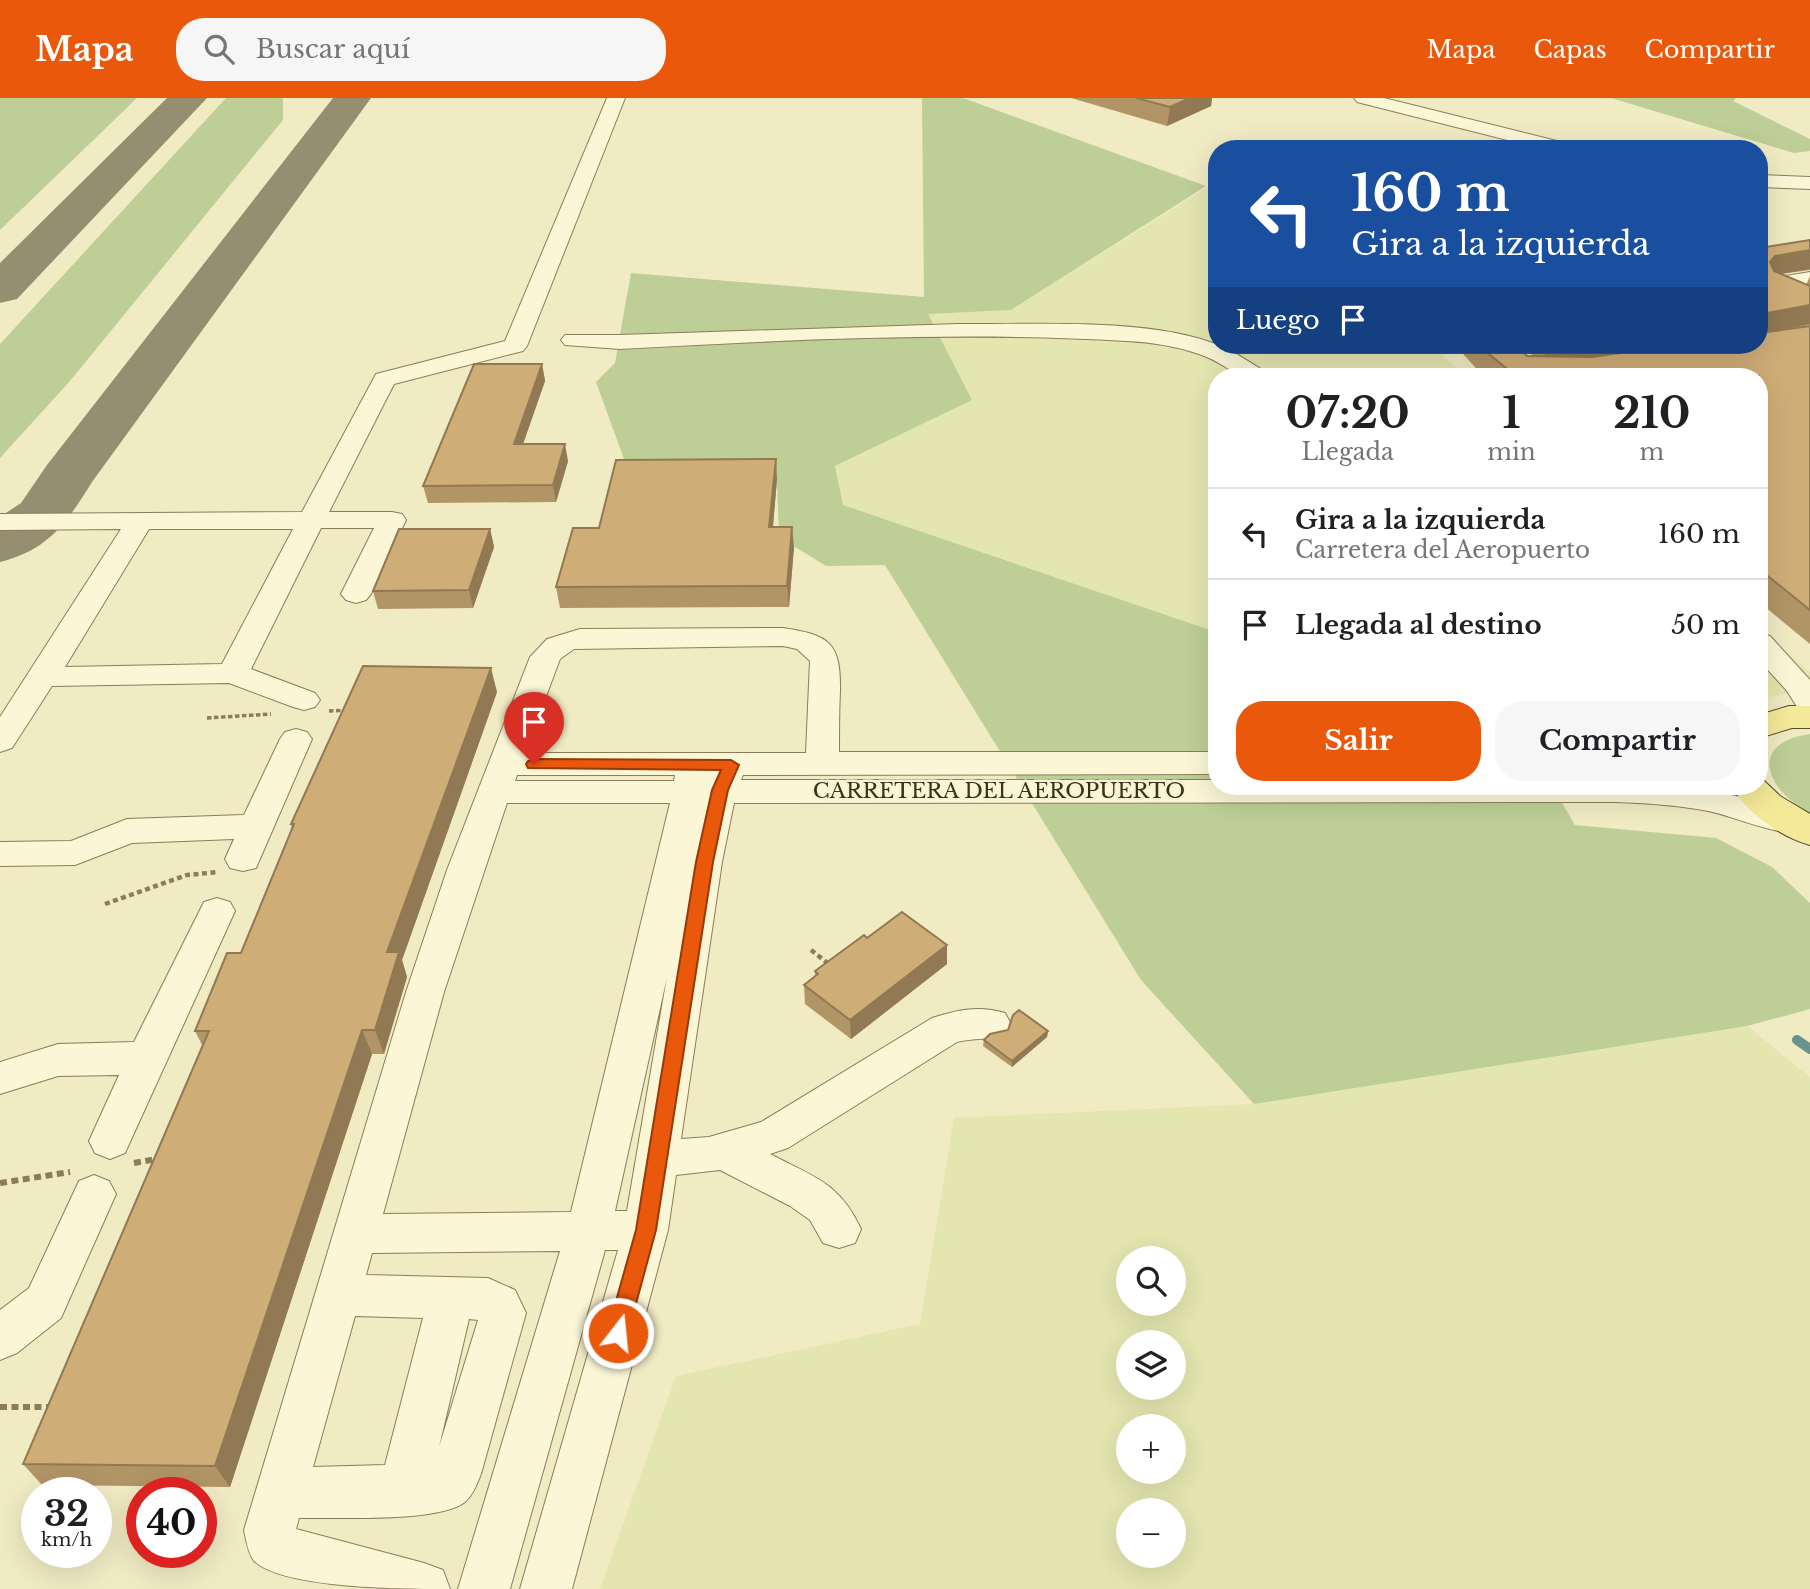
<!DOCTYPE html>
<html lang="es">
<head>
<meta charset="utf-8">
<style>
  body { margin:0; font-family:"Libre Baskerville",serif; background:#f6f6f6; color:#202124; height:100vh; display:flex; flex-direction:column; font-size:26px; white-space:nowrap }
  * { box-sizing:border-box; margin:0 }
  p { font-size:23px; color:#757577 }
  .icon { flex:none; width:38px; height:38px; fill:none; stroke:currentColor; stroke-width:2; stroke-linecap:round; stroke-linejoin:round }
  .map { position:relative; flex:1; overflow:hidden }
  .drawer { position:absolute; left:1208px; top:270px; width:560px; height:427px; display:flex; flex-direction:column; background:#fff; border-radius:28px; box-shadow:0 7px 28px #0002 }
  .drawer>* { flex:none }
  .guide { position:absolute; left:1208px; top:42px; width:560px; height:214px; border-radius:28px; box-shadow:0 7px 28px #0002; background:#1a4fa0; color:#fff; overflow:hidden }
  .fabs { position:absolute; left:1116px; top:1148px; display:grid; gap:14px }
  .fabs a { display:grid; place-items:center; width:70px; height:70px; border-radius:50%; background:#fff; box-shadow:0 7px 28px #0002; font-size:35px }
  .speed { position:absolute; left:21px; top:1379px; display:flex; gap:14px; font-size:35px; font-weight:700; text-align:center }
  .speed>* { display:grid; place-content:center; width:91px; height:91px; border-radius:50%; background:#fff; box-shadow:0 7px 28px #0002; line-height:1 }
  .speed small { font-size:18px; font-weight:400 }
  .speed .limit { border:10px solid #d22; background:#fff; color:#111 }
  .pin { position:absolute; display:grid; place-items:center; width:60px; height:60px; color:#fff; margin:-72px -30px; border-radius:50% 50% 50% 0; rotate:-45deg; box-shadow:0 0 7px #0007 }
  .pin .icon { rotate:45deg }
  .me { position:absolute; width:77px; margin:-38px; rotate:16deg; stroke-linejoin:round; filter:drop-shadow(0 0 5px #0008) }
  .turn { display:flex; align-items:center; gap:24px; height:147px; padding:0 28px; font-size:32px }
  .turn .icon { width:91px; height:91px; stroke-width:2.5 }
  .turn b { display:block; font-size:49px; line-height:60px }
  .then { display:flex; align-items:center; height:66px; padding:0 28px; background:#0003; gap:14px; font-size:26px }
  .eta { display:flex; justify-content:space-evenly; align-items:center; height:119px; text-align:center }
  .eta b { font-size:42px; font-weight:700; line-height:49px }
  .action { display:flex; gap:14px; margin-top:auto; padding:14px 28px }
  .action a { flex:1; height:80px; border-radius:28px; background:#ea580c; color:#fff; font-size:28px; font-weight:700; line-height:80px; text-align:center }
  .action a+a { background:#f6f6f6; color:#202124 }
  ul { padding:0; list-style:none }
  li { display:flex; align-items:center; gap:21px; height:91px; padding:0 28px; border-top:2px solid #e0e0e0 }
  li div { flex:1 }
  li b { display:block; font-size:26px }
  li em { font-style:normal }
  header { display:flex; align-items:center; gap:42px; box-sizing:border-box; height:98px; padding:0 35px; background:#ea580c; color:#fff }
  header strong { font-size:33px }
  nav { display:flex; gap:38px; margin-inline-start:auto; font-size:24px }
  .search { width:490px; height:63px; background:#f6f6f6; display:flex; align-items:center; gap:18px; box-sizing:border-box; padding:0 24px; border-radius:28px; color:#757577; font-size:26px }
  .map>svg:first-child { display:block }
  .farmland { fill:#e4e6b0; fill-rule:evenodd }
  .green { fill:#bdce96 }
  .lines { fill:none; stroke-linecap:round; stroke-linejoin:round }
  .stream { stroke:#6b918f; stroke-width:10 }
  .taxiway { fill:#958e70; fill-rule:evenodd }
  .minor-casing { stroke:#8b7d59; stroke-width:2 }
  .major-casing { stroke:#584a2d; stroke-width:2 }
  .path-far2 { stroke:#8b7d59; stroke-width:3.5; stroke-dasharray:4.5 2.5; stroke-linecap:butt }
  .path-far1 { stroke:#8b7d59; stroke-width:4.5; stroke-dasharray:5 3.5; stroke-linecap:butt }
  .path { stroke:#8b7d59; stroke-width:6; stroke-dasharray:7 4.5; stroke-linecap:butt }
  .minor { fill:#faf6d6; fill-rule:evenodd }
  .major { fill:#f4e999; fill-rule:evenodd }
  .wall { fill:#b29566 }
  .shaded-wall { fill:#917953 }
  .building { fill:#cfad77; stroke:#917953; stroke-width:2 }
  .route { fill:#ea580c; stroke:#983908; stroke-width:2 }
  .labels { text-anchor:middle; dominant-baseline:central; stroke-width:5; stroke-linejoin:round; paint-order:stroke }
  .street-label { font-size:21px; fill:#3a311d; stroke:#f7f3d3 }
</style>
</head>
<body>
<header>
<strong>Mapa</strong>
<div class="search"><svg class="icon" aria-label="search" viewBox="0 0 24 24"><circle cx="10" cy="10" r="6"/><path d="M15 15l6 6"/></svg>Buscar aquí</div>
<nav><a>Mapa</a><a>Capas</a><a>Compartir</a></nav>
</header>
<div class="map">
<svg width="1810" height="1491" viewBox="0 0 1810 1491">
  <rect width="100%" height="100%" fill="#f0ebc3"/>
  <!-- farmland -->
  <g class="farmland">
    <polygon points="1216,84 1216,247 1430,247 1467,278 1216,278 1216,534 843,407 835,368 972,302 928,216 1011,212"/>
    <polygon points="1759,530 1810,574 1810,591 1759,601"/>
    <path d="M 1747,928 L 1810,979 L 1810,1491 L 600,1491 L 676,1278 L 920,1226 L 954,1020 L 1254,1006 ZM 1129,1160 L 1174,1160 L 1174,1206 L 1129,1206 ZM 1129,1244 L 1174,1244 L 1174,1290 L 1129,1290 ZM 1129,1328 L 1174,1328 L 1174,1374 L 1129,1374 ZM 1129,1412 L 1174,1412 L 1174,1458 L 1129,1458 Z"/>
  </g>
  <!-- green -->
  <g class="green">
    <polygon points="0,0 137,0 0,132"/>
    <polygon points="226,0 283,0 283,22 70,283 0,360 0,246"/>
    <polygon points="922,0 963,0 1206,88 1011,212 928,216 972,302 835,368 843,407 1216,534 1216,688 1552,688 1575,727 1716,740 1772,769 1810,805 1810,911 1747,928 1254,1006 1141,882 885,467 826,468 779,439 777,381 621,376 624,361 596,284 615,265 631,175 924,199"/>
    <polygon points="1611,0 1736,0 1733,3 1810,41 1810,53 1794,55"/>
    <path d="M 1810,636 L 1810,715 C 1767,693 1746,645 1810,636 Z"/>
  </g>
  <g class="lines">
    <!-- stream -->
    <polyline class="stream" points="1797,942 1810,951"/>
    <!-- taxiway -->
    <g class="taxiway">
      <polygon points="167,0 207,0 17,201 0,205 0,165"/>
      <path d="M 333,0 L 371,0 L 92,384 C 67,424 49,452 0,464 L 0,419 L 21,405 L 47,367 Z"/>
    </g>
    <defs>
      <g id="minor">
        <path d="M 607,0 L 625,0 L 527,248 L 523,253 L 394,286 L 329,414 L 392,414 L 402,416 L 406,422 L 371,496 L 366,502 L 356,505 L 346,502 L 341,496 L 374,430 L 321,430 L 251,571 L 315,595 L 320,602 L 315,609 L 304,612 L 293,609 L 229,585 L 52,588 L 12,650 L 0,654 L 0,619 L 121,431 L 0,432 L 0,416 L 302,414 L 376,276 L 505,243 ZM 149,431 L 293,431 L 222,566 L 65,569 Z"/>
        <polygon points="1354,0 1384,0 1573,47 1575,51 1543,51 1357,4"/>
        <polygon points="1759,77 1810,79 1810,91 1759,89"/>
        <polygon points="1810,174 1810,186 1797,189 1810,195 1810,211 1767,191 1764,186 1767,181"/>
        <path d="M 958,226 C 1033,227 1149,219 1218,247 C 1234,253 1249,264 1264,273 L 1268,278 C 1228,280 1231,267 1199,256 C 1176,248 1150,244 1126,243 C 958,233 788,242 620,251 L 565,247 L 561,242 L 565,237 L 620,237 Z"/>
        <path d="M 783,530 C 830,537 841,545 840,593 C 839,614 839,634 839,654 L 1216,654 L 1216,676 L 743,677 L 741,682 L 1216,682 L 1216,688 L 1694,688 L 1782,709 L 1803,717 L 1808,725 L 1803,733 C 1781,740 1734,718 1708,713 C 1677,707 1646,705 1615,704 L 734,705 L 722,764 L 681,1041 L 709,1039 L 761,1024 L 932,920 C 957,912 979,907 1005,915 L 1011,926 L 1005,937 C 989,942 973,940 957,944 L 788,1050 L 770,1056 C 814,1079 839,1084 861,1131 L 855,1145 L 839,1150 L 823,1145 L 810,1122 L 790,1108 L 720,1072 L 676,1077 L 668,1132 L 572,1491 L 520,1491 L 618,1152 L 605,1152 L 510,1491 L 458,1491 L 560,1153 L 372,1155 L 366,1177 L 488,1180 L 515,1192 L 526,1215 L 481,1376 C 477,1386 473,1397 465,1404 C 439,1425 335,1419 299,1420 L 296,1431 L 424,1465 L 443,1472 L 450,1491 C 405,1491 284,1491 254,1463 C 248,1455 246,1442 244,1432 L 406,894 L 447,772 L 530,559 L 547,541 L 580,531 ZM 783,548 L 797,551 L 810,563 L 806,655 L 525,655 L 560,561 L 574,551 ZM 517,677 L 675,677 L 674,683 L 515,683 ZM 507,705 L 670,705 L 571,1114 L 383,1116 L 444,894 ZM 667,879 L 627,1113 L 615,1113 ZM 355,1218 L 423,1220 L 385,1367 L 313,1369 ZM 469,1221 L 478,1222 L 439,1349 Z"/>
        <polygon points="1759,535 1770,538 1810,582 1810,615 1799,612 1787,593 1759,562"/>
        <polygon points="296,631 307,634 312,641 256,770 243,773 230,770 225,761 234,741 132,745 75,767 0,768 0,744 71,743 127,721 244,717 280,641 285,634"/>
        <polygon points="217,800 230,804 235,813 125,1055 110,1061 95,1055 89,1043 119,977 58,978 0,996 0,964 58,946 134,944 204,804"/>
        <polygon points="94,1077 109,1083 116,1096 61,1220 17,1255 0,1262 0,1212 29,1190 79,1083"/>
      </g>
      <g id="major">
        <polygon points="1789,608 1810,608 1810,630 1792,630 1759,640 1759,617"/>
        <path d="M 1759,678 L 1780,698 L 1810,716 L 1810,747 C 1779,738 1747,715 1731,688 L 1759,688 Z"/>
      </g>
    </defs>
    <!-- minor casing -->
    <use href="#minor" class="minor-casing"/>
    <!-- major casing -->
    <use href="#major" class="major-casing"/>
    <!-- path-far2 -->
    <g class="path-far2">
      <polyline points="329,613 348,612"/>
      <polyline points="207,620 271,616"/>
    </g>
    <!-- path-far1 -->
    <g class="path-far1">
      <polyline points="105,806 187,777 219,774"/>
      <polyline points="811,852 830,867"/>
    </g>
    <!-- path -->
    <g class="path">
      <polyline points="134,1065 157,1061"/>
      <polyline points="0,1085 70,1074"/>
      <polyline points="0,1309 53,1309"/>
    </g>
    <!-- minor -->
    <use href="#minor" class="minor"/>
    <!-- major -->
    <use href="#major" class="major"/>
  </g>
  <!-- wall -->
  <g class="wall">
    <polygon points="1071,0 1212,0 1211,8 1167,28"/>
    <polygon points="1810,142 1810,172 1782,176 1806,187 1810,178 1810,227 1775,233 1810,228 1810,546 1759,504 1759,278 1483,278 1455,247 1516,247 1527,258 1533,258 1521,247 1759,247 1759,150"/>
    <polygon points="542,266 545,283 523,346 568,363 556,404 428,405 423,388"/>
    <polygon points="777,381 773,429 794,449 789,509 560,510 556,489 599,430"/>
    <polygon points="490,431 494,449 473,510 378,511 373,493"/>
    <polygon points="497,594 402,862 407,879 384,956 372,956 230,1389 42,1387 23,1366 203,949 195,933 241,855 292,731 291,726"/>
    <polygon points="867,840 947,866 851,941 805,906 804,887 815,878 815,873"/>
    <polygon points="1048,933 1047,939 1012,969 983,948 984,942"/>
  </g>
  <!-- shaded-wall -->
  <g class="shaded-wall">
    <polygon points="1190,0 1212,0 1211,8 1167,28 1170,9"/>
    <polygon points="1810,152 1810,171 1767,178 1770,164 1775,158"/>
    <polygon points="1810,207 1810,226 1760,236 1767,215"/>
    <polygon points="1548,247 1690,247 1542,267"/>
    <polygon points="542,266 545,283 517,363 514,346"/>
    <polygon points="565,346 568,363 556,404 553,387"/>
    <polygon points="776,361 777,381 771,450 769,429"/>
    <polygon points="792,429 794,449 789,509 787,488"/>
    <polygon points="490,431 494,449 473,510 469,492"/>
    <polygon points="491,570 497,594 402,862 407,879 384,956 375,932 387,854"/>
    <polygon points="947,847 947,866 851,941 850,922"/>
    <polygon points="362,932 372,956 230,1389 215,1368"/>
    <polygon points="1048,933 1047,939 1012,969 1012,963"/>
  </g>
  <!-- building -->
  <g class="building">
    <polygon points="1136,0 1190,0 1170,9"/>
    <polygon points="1810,142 1810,152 1775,158 1770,164 1774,173 1810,188 1810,207 1767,215 1765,223 1759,223 1759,150"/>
    <polygon points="1810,228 1810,512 1759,471 1759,278 1516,278 1490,257 1480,247 1516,247 1527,258 1592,259 1677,247 1759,247 1759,235"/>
    <polygon points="474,266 542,266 514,346 565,346 553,387 423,388"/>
    <polygon points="776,361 769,429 792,429 787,488 556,489 573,430 599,430 616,362"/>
    <polygon points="399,431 490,431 469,492 373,493"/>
    <polygon points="363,568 491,570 387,854 399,854 375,932 362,932 215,1368 23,1366 209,933 195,933 227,855 241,855 294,726 291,726"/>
    <polygon points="902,814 947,847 850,922 804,887 818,876 815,873 864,837 867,840"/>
    <polygon points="1019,912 1048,933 1012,963 984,942 990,936 1008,932 1013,917"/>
  </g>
  <!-- route -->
  <polygon class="route" points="534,661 731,662 739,667 728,692 713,764 656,1132 628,1235 625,1242 618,1245 610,1242 607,1235 636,1132 696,764 712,692 721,672 528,670 526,666 528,663"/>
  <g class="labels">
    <!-- street labels -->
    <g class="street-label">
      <text x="999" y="693">CARRETERA DEL AEROPUERTO</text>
    </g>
  </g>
</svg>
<div class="fabs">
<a><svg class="icon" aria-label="search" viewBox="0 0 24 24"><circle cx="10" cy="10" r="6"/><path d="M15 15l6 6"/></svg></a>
<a><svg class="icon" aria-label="layers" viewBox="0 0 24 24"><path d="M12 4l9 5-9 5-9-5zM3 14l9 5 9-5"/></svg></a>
<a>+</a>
<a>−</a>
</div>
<div class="speed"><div>32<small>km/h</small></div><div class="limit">40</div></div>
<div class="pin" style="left:534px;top:666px;background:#d93025"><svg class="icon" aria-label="arrive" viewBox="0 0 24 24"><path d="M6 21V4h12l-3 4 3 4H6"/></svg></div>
<svg class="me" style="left:618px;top:1235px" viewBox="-20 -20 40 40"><circle r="17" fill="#ea580c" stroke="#fff" stroke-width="3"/><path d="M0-11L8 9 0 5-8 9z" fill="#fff"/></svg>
<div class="guide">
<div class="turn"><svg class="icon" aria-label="left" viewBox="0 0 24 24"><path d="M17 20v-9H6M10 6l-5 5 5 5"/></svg><div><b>160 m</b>Gira a la izquierda</div></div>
<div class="then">Luego<svg class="icon" aria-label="arrive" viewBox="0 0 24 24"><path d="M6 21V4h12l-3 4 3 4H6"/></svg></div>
</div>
<section class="drawer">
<div class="eta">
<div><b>07:20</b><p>Llegada</p></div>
<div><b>1</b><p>min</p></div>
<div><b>210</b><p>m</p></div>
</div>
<ul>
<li><svg class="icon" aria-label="left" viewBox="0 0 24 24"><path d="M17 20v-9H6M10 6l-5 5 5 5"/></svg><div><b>Gira a la izquierda</b><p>Carretera del Aeropuerto</p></div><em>160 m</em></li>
<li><svg class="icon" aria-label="arrive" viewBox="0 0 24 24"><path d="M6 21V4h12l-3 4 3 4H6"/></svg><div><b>Llegada al destino</b></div><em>50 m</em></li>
</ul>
<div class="action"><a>Salir</a><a>Compartir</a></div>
</section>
</div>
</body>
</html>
